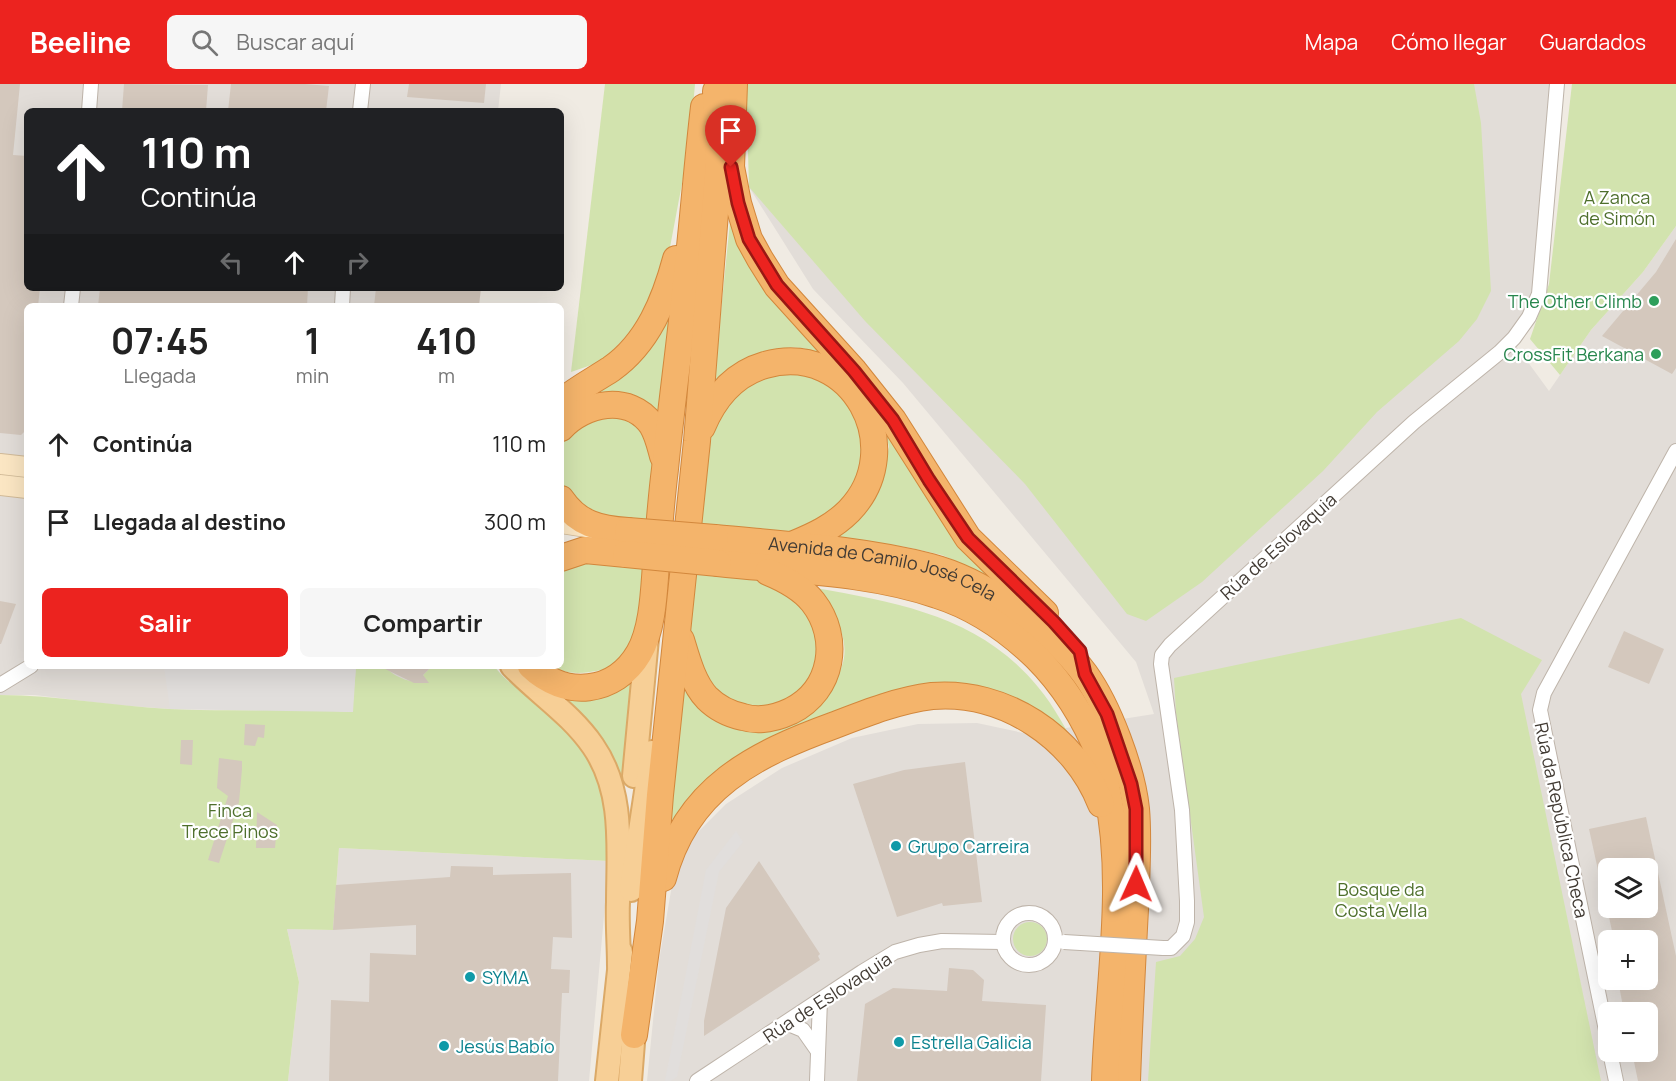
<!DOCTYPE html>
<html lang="es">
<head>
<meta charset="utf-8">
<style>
  body { margin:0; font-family:Manrope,sans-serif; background:#f6f6f6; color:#222; height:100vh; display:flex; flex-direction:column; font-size:22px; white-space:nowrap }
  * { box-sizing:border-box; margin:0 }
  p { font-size:20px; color:#767676 }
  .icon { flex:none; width:33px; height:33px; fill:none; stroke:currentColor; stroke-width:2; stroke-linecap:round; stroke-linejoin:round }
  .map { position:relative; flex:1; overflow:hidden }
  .drawer { position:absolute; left:24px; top:219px; width:540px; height:366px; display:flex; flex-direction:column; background:#fff; border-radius:9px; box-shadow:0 6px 24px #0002 }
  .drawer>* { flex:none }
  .banner { position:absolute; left:24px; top:24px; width:540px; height:183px; border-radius:9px; box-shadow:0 6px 24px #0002; background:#202124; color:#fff; overflow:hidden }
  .tools { position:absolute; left:1598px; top:774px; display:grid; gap:12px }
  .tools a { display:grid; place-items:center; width:60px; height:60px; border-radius:9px; background:#fff; box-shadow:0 6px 24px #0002; font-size:30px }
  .pin { position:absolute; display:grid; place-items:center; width:51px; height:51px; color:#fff; margin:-62px -26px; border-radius:50% 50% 50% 0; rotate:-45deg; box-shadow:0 0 6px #0007 }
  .pin .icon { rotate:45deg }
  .me { position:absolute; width:66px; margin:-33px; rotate:1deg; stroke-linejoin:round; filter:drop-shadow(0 0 4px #0008) }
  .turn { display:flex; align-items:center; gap:21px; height:126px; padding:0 18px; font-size:27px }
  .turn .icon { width:78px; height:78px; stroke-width:2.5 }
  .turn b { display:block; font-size:42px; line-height:51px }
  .lanes { display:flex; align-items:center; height:57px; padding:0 18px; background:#0003; justify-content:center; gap:30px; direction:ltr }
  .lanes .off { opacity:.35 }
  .eta { display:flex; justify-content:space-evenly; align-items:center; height:102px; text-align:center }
  .eta b { font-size:36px; font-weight:700; line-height:42px }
  .primary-button { display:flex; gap:12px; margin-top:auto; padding:12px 18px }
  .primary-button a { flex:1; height:69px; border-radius:9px; background:#ec231f; color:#fff; font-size:24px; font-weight:700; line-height:69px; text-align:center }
  .primary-button a+a { background:#f6f6f6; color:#222 }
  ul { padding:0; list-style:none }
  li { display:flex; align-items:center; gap:18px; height:78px; padding:0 18px }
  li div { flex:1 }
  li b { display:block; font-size:22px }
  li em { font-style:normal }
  header { display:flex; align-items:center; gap:36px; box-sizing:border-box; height:84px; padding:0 30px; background:#ec231f; color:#fff }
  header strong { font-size:28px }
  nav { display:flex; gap:33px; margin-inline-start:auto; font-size:21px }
  .search { width:420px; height:54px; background:#f6f6f6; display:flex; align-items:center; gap:15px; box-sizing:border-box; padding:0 21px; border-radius:9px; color:#767676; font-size:22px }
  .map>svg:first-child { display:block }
  .industrial { fill:#e2ddd8; fill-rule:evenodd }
  .green { fill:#d2e3ae }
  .parking { fill:#e1dedc }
  .building { fill:#d4c8bd }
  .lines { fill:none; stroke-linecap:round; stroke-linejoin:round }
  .street-casing { stroke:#beb4aa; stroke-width:16 }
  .secondary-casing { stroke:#d1ba98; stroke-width:22 }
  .primary-casing { stroke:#dba967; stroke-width:26 }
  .highway-casing { stroke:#d2873c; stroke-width:28 }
  .street { stroke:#fff; stroke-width:14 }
  .secondary { stroke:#fbe6c3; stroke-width:20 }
  .primary { stroke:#f7cf96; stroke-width:22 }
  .highway { stroke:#f4b46b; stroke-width:26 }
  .street-bridge-casing { stroke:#beb4aa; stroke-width:16; stroke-linecap:butt }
  .highway-bridge-casing { stroke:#d2873c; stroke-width:28; stroke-linecap:butt }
  .street-bridge { stroke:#fff; stroke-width:14 }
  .highway-bridge { stroke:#f4b46b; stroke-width:26 }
  .route-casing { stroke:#991714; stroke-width:15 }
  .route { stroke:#ec231f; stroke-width:10 }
  .leisure-dot { fill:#2e9e5b; stroke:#fff; stroke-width:2 }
  .culture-dot { fill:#0f9aa8; stroke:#fff; stroke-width:2 }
  .labels { text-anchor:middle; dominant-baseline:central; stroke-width:4.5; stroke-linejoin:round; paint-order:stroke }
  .park-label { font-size:18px; fill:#4e6f2c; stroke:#fff }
  .leisure-label { font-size:18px; fill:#27864d; stroke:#fff; text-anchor:end }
  .street-label { font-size:18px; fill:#423b34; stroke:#fff }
  .culture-label { font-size:18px; fill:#0d838f; stroke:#fff; text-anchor:start }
</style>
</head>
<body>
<header>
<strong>Beeline</strong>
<div class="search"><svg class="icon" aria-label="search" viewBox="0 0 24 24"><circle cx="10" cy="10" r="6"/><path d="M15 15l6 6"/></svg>Buscar aquí</div>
<nav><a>Mapa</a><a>Cómo llegar</a><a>Guardados</a></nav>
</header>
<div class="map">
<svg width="1676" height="997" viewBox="0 0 1676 997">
  <rect width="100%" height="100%" fill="#f0ebe3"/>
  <!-- industrial -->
  <g class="industrial">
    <polygon points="0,0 501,0 498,27 27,27 27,204 479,204 477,222 27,222 27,582 463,582 457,632 322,626 170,625 116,621 35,611 0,611"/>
    <path d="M 756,0 L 1555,0 L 1532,211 L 1523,230 L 1508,251 L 1549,307 L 1591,246 L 1643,188 L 1676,142 L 1676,997 L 647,997 L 659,877 L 672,801 L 692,754 L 726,720 L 782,684 L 852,654 L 918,640 L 977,639 L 1028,650 L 1154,630 L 1136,578 L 903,299 L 813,205 L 749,103 ZM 1608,784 L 1647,784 L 1647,824 L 1608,824 ZM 1608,856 L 1647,856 L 1647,896 L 1608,896 ZM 1608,928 L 1647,928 L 1647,968 L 1608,968 Z"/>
    <polygon points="339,764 609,777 589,997 288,997 299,898 287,845 333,846"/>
  </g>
  <!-- green -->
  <g class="green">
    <polygon points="605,0 695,0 690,57 668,174 652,218 629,249 603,277 571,288"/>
    <polygon points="746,0 1474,0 1481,39 1491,207 1477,235 1459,257 1377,328 1323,387 1202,498 1146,537 1127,530 1025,400 865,237 749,103"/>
    <polygon points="1572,0 1676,0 1676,142 1643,188 1591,246 1560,291 1530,255 1549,200"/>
    <path d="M 730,138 C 745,194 790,232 828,272 C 815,267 801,262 787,264 C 763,267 733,293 713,306 Z"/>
    <polygon points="677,197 664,339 561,327"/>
    <polygon points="819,288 862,324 868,375 845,420 797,448 739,445 692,439 699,370 724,315 750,292"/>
    <polygon points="595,329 632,334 654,359 654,437 609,433 593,429 561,404 561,351"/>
    <polygon points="884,340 998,496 942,471 906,463 830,453 859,433 882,396 889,363"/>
    <path d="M 599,478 L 649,482 C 643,511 638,568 609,583 C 604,586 596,587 590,588 C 575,590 564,589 550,582 L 561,582 L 561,488 L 580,480 Z"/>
    <path d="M 692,487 C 722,491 759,490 786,505 C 793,509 798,520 803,526 C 812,538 816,549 817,564 C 820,607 774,634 735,617 C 709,607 694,571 690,546 C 687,528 692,505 692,487 Z"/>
    <path d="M 816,504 C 900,519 981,533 1038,603 C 1055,623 1067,648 1080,669 L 992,611 L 775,657 L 664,762 L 681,603 L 702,625 L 727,640 L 826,613 C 832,601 842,587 844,574 C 848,548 830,524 816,504 Z"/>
    <polygon points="1461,534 1542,576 1521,610 1601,997 1148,997 1156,878 1180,872 1195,855 1204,833 1176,629 1174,594"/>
    <path d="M 356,582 L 385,582 C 395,595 413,599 428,599 L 423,591 L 432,582 L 494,582 C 511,604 528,609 547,626 C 578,654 599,684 607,726 C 609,743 608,761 609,777 L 339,764 L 333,846 L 287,845 L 299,898 L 288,997 L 0,997 L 0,611 C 57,611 112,622 169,625 C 230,628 291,624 352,628 Z"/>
    <polygon points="639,592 624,691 615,690 561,616 585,615"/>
    <circle cx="1030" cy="855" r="17"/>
  </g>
  <!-- parking -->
  <g class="parking">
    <polygon points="164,582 356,582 353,628 170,625"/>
    <polygon points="736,747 743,758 719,788 677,993 671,997 665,997 706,786"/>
  </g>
  <!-- building -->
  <g class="building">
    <polygon points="0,0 20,0 13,71 27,72 27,204 40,204 38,222 27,222 27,345 21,351 0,349"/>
    <polygon points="124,0 208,1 206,27 122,27"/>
    <polygon points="231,0 305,0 329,2 326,27 228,27"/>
    <polygon points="409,0 486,0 484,19 407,13"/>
    <polygon points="1676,155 1676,284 1672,290 1602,252 1656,188"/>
    <polygon points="100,204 308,204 307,222 98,222"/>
    <polygon points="376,204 481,204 479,222 374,222"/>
    <polygon points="0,517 16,520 1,560 0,560"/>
    <polygon points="1624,547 1664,565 1649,600 1608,583"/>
    <polygon points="379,582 432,582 423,591 429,599 414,599"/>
    <polygon points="245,640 265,641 264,654 258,653 255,662 244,661"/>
    <polygon points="181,656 193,656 192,681 180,680"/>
    <polygon points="219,674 242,677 242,685 239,718 219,779 208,776 228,712 217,704"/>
    <polygon points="965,678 982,818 943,822 942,819 897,833 853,700 904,686"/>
    <polygon points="257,728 277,741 275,764 256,764"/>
    <polygon points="1646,733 1676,872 1676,997 1638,997 1632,968 1647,968 1647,928 1624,928 1618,896 1647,896 1647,856 1614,856 1607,824 1647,824 1647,784 1608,784 1608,808 1603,809 1589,745"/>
    <polygon points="759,777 820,870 818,872 820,876 704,952 704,937 726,824"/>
    <polygon points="451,782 493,783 493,791 571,789 572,854 553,853 551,885 570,886 569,909 562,909 558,997 329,997 331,916 369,918 370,869 416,871 416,841 333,846 336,801 450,793"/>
    <polygon points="949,884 973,886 984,896 982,917 1046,921 1041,997 857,997 865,920 893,904 947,907"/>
  </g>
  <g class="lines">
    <defs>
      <g id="street">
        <polyline points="89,27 91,0"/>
        <polyline points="360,27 363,0"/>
        <polyline points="71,222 73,204"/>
        <polyline points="342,222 343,204"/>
        <polyline points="0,601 31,582"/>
        <circle cx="1029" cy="855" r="26"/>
        <polyline points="1163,864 1171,864 1183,852 1187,838 1187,817 1182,726 1161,580 1162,571 1170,561 1414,338 1500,268 1514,254 1529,233 1539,210 1557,0"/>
        <polyline points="786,939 803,946 817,966"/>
        <polyline points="1608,956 1540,626 1544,609 1676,367"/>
        <polyline points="1610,968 1616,997"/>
        <polyline points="697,997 862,888 895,868 919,861 942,857 1002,858"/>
        <polyline points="817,997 820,916"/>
      </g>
      <g id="secondary">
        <polyline points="0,380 27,383"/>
        <polyline points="0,401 27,404"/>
        <polyline points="561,439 593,444"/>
      </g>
      <g id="primary">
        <path d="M 512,582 C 539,610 571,630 593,662 C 625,708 618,766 618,818 C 617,839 619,861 619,882"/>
        <polyline points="634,692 647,555"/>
        <polyline points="631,806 652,668"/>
        <polyline points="607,997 621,868"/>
        <polyline points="630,997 635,933"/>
      </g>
      <g id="highway">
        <polyline points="734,0 731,83 738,119 749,155 760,175 777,202 854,287 893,336 968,454 1045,529"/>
        <path d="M 561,318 C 577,305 594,296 611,285 C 648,259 665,216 676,175"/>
        <path d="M 702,343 C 714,314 734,290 765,281 C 852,256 910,364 849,427 C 833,443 814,452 794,460"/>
        <path d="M 561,344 C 584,319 629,309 652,341 C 658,351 660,361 663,372"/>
        <path d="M 561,415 C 578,440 599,445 628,447"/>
        <path id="s1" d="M 715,454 C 786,461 861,465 931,483 C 984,497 1052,545 1085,590 C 1108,622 1132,685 1136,725 C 1139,758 1136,792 1135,825 C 1132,882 1129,940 1127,997"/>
        <polyline points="561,474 585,466 626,470"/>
        <path d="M 718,479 C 790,487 867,487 937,511 C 975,523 1008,546 1036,573 C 1064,601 1085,635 1100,672 C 1104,683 1105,696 1107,707 C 1127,802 1108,901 1105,997"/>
        <path d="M 681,556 C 687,576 693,599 707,614 C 717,624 729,630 743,633 C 759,638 776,634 791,627 C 833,606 841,554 813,518 C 802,504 785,495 768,488"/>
        <path d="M 531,582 C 565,615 615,610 639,569 C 653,545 654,506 656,480 C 659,448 661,416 665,385 C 671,323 680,261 686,199 C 693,141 697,82 704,23"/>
        <path d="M 663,794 C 686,704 755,670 835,641 C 866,629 899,616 932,612 C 1004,606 1075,653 1101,720"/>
        <polyline points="634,951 650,837 660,711 697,357 719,78 716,7"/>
      </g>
    </defs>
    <!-- street casing -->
    <use href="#street" class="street-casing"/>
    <!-- secondary casing -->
    <use href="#secondary" class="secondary-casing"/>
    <!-- primary casing -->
    <use href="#primary" class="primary-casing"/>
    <!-- highway casing -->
    <use href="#highway" class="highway-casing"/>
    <!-- street -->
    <use href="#street" class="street"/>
    <!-- secondary -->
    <use href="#secondary" class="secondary"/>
    <!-- primary -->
    <use href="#primary" class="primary"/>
    <!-- highway -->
    <use href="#highway" class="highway"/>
    <defs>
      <polyline id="street-bridge" points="1064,858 1163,864"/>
      <g id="highway-bridge">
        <polyline points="628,447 715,454"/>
        <polyline points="626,470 718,479"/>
      </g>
    </defs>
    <!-- street-bridge casing -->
    <use href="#street-bridge" class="street-bridge-casing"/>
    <!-- highway-bridge casing -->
    <use href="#highway-bridge" class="highway-bridge-casing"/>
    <!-- street-bridge -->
    <use href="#street-bridge" class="street-bridge"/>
    <!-- highway-bridge -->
    <use href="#highway-bridge" class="highway-bridge"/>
  </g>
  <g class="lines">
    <defs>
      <polyline id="route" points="731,83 738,119 749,155 777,201 854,287 893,336 929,396 968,454 1054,538 1080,567 1085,590 1107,630 1131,700 1136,725 1136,800"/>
    </defs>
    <!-- route casing -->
    <use href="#route" class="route-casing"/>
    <!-- route -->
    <use href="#route" class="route"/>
  </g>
  <!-- markers -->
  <g class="leisure-dot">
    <circle cx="1654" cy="217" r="6"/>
    <circle cx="1656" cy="270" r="6"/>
  </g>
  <g class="culture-dot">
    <circle cx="896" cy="762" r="6"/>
    <circle cx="470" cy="893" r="6"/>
    <circle cx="899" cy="958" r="6"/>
    <circle cx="444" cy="962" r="6"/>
  </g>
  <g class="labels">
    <!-- park labels -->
    <g class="park-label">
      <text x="1617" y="113">A Zanca<tspan x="1617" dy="21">de Simón</tspan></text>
      <text x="230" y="726">Finca<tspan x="230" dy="21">Trece Pinos</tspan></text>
      <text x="1381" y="805">Bosque da<tspan x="1381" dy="21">Costa Vella</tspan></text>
    </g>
    <!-- leisure labels -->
    <g class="leisure-label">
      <text x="1642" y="217">The Other Climb</text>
      <text x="1644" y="270">CrossFit Berkana</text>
    </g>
    <!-- street labels -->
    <g class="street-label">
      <text transform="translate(1278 462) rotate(-42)">Rúa de Eslovaquia</text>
      <text stroke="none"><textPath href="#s1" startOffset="171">Avenida de Camilo José Cela</textPath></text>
      <text transform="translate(1562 736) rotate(78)">Rúa da República Checa</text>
      <text transform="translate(827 913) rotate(-33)">Rúa de Eslovaquia</text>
    </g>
    <!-- culture labels -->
    <g class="culture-label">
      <text x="908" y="762">Grupo Carreira</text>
      <text x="482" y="893">SYMA</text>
      <text x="911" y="958">Estrella Galicia</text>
      <text x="456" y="962">Jesús Babío</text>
    </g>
  </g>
</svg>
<div class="tools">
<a><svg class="icon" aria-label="layers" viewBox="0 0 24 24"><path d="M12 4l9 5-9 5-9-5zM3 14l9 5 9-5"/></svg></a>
<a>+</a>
<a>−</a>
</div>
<div class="pin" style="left:731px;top:83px;background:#d93025"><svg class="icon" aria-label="arrive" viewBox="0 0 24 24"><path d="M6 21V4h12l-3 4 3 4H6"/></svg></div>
<svg class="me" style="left:1136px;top:800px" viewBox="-20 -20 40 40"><path d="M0-17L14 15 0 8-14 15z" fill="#ec231f" stroke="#fff" stroke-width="4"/></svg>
<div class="banner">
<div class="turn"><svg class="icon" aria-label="ahead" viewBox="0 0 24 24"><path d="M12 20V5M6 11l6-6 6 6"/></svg><div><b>110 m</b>Continúa</div></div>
<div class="lanes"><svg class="icon off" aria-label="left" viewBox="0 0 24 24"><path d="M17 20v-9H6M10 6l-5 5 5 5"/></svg><svg class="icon" aria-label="ahead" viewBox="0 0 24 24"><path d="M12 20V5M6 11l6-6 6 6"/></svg><svg class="icon off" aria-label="right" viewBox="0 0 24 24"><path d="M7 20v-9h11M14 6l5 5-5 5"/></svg></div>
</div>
<section class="drawer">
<div class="eta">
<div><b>07:45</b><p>Llegada</p></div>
<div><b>1</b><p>min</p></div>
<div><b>410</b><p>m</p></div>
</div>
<ul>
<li><svg class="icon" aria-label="ahead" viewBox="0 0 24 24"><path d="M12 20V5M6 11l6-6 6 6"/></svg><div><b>Continúa</b></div><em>110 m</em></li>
<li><svg class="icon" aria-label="arrive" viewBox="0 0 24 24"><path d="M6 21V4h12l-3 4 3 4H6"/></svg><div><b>Llegada al destino</b></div><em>300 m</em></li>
</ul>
<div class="primary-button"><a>Salir</a><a>Compartir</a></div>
</section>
</div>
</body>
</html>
